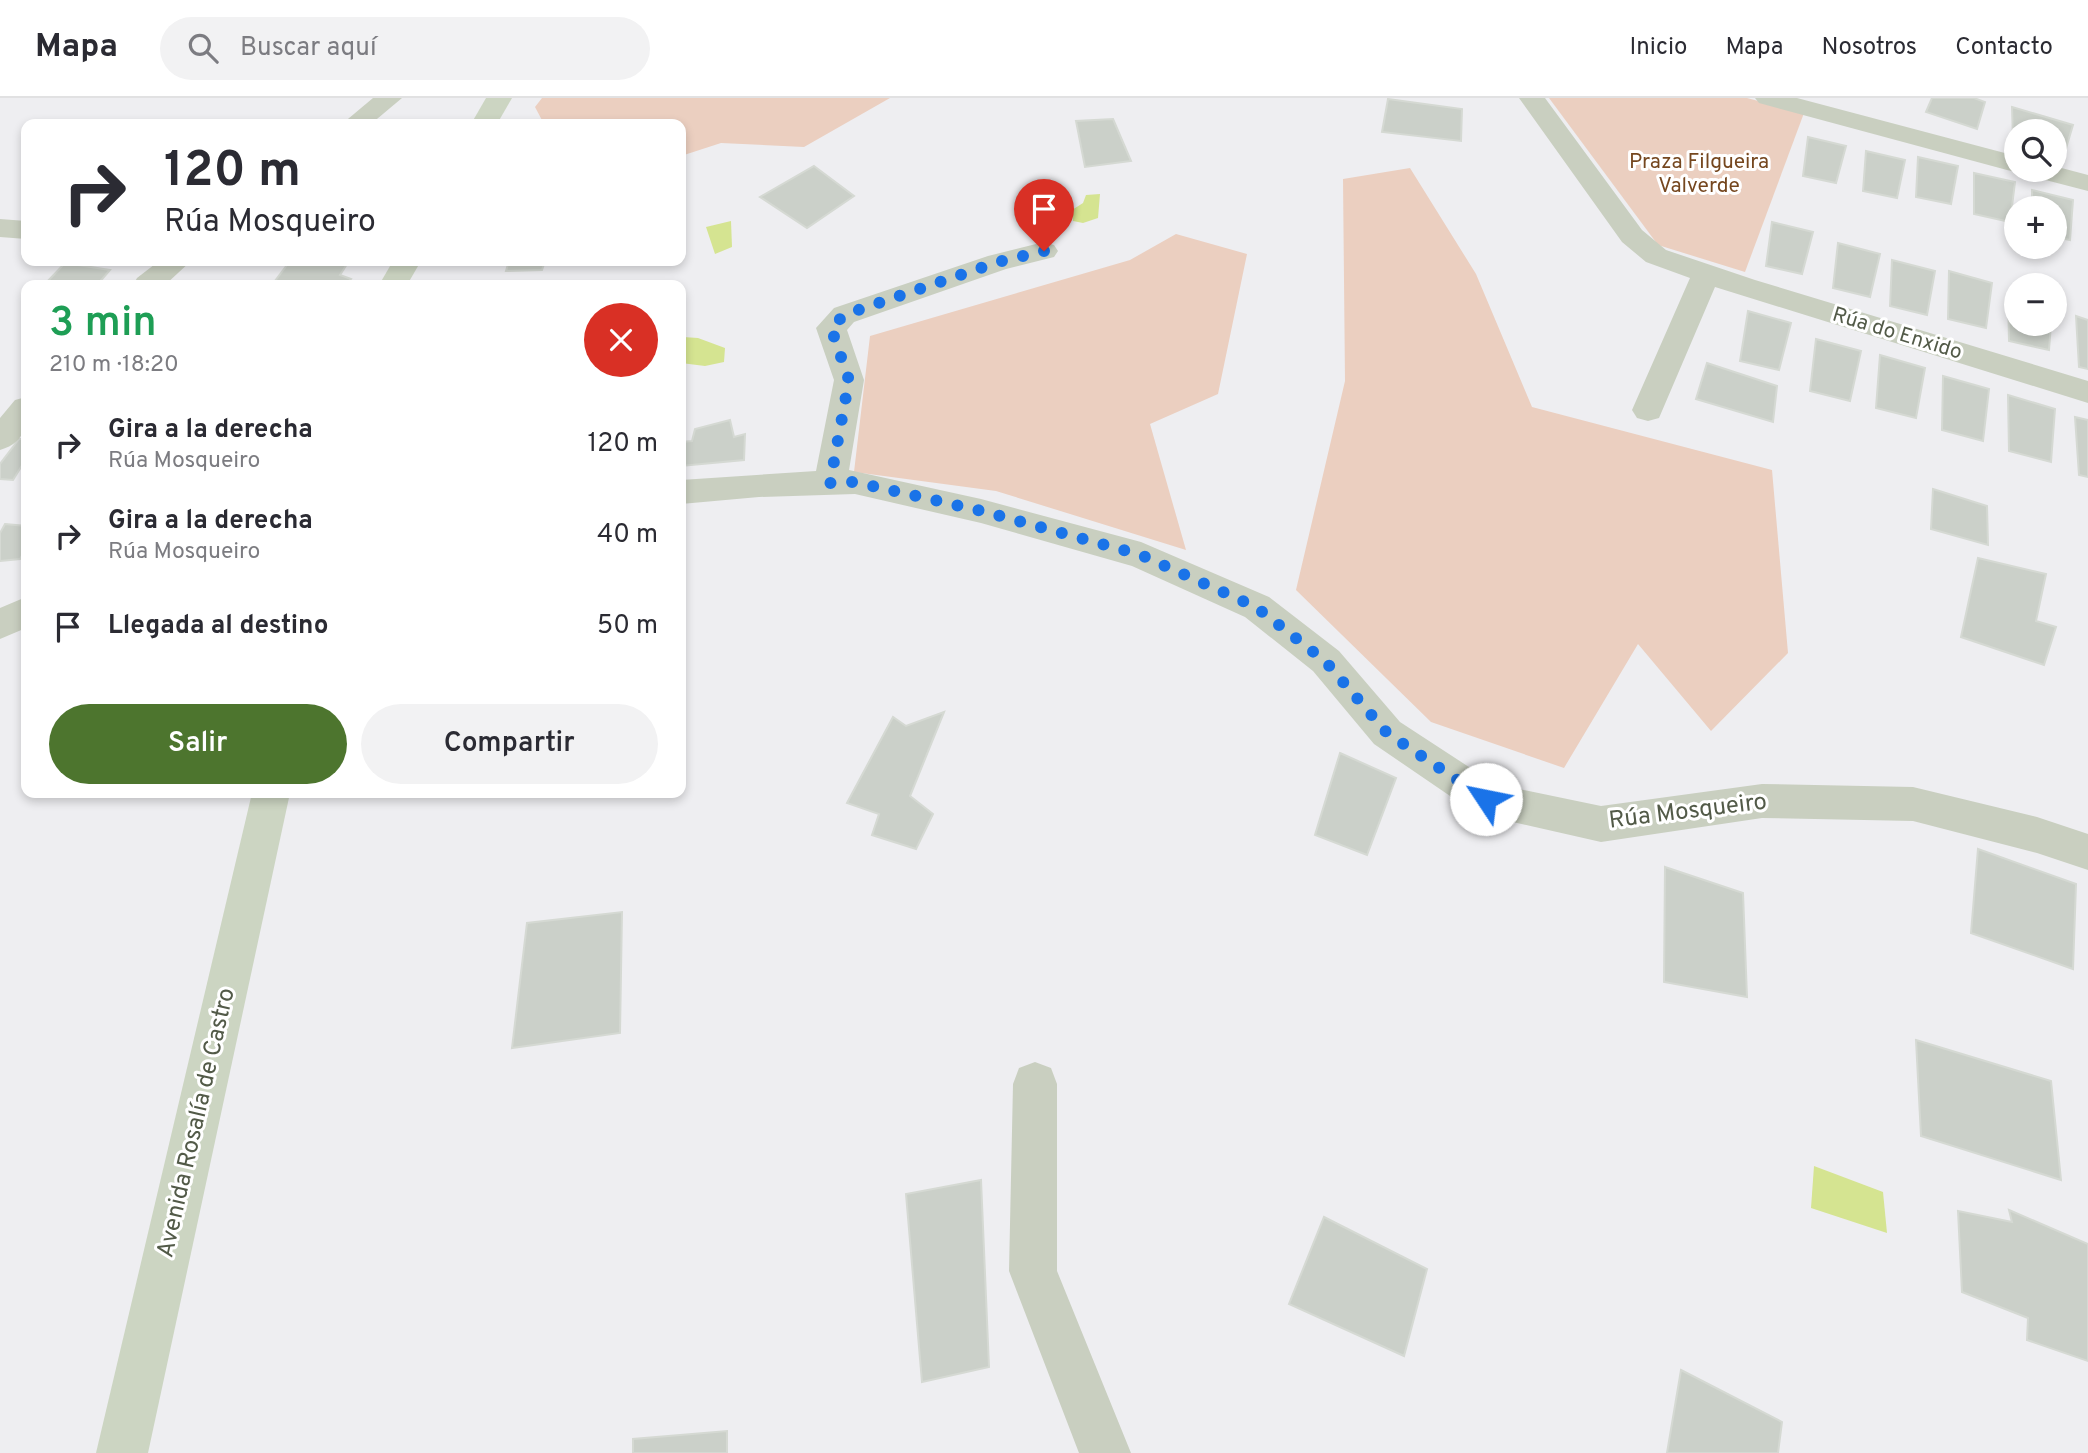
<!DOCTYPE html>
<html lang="es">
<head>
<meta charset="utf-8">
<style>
  body { margin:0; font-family:Overpass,sans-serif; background:#f2f2f3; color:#2b2b33; height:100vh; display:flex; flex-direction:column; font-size:26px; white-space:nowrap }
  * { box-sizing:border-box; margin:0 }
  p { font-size:23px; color:#7c7c81 }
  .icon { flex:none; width:38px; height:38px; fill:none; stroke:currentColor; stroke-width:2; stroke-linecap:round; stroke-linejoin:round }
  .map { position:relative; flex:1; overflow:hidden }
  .drawer { position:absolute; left:21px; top:182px; width:665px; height:518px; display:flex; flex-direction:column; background:#fff; border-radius:14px; box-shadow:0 4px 10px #0003 }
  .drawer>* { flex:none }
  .top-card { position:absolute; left:21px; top:21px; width:665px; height:147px; border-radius:14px; box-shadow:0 4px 10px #0003; background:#fff; color:#2b2b33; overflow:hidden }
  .tools { position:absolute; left:2004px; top:21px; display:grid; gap:14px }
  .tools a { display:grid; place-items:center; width:63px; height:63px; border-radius:50%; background:#fff; box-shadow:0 4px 10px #0003; font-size:35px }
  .pin { position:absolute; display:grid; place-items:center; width:60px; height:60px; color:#fff; margin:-72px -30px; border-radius:50% 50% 50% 0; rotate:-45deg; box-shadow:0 0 7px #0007 }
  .pin .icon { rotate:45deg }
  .me { position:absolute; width:77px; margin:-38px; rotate:304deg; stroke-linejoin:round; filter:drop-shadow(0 0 5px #0008) }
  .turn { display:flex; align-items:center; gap:24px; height:147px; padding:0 28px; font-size:32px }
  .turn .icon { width:91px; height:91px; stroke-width:2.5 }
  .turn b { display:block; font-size:49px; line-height:60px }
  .round { display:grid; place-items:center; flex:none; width:74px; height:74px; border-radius:37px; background:#f2f2f3 }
  .head { display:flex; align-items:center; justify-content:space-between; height:119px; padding:0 28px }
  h1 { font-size:42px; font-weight:600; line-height:52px; color:#1e9e55 }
  .primary-button { display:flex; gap:14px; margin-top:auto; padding:14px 28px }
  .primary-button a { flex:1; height:80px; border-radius:42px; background:#4d752e; color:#fff; font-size:28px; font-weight:600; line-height:80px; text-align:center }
  .primary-button a+a { background:#f2f2f3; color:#2b2b33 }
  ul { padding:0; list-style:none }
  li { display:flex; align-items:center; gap:21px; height:91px; padding:0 28px }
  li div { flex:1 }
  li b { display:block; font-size:26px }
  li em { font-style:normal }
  header { display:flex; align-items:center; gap:42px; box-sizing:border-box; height:98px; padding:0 35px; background:#fff; border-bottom:2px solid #e1e1e2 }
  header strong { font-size:33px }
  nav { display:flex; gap:38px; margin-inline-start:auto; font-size:24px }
  .search { width:490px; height:63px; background:#f2f2f3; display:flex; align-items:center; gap:18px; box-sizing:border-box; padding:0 24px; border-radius:38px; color:#7c7c81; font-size:26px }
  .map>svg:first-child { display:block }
  .green { fill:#ebcfc0 }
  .water { fill:#d5e491 }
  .building { fill:#cbd0c9; stroke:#d5d9d3; stroke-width:2 }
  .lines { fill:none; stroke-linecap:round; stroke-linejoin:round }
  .street { fill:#c9cfc0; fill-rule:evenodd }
  .secondary { fill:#ccd5c2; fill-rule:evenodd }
  .route { stroke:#1a73e8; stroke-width:12; stroke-dasharray:0 21.6 }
  .labels { text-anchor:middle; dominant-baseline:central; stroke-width:6; stroke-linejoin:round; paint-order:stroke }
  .far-park-label { font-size:21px; fill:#75471f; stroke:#fff }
  .far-street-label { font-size:21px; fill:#525a48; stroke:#fff }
  .street-label { font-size:24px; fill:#525a48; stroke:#fff }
</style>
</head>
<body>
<header>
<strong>Mapa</strong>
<div class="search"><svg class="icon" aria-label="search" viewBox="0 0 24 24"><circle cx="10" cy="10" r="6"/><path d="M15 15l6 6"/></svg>Buscar aquí</div>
<nav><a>Inicio</a><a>Mapa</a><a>Nosotros</a><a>Contacto</a></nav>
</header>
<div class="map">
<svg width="2088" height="1355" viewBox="0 0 2088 1355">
  <rect width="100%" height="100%" fill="#eeeef1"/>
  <!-- green -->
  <g class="green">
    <polygon points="542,0 890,0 804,49 721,45 681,58 681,26 544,26 535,9"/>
    <polygon points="1549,0 1747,0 1804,15 1745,174 1658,147"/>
    <polygon points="1410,70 1476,176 1532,309 1772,372 1788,555 1711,633 1638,546 1564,670 1431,624 1296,492 1345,283 1343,81"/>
    <polygon points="1176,136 1247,156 1218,296 1150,326 1186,452 996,393 854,374 870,238 1130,162"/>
  </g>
  <!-- water -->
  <g class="water">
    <polygon points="1100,96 1098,120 1083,125 1073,123 1072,112 1083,105 1086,97"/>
    <polygon points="731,123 732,149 715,156 706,129"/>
    <polygon points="683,239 698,240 725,250 724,264 705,268 681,265"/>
    <polygon points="1814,1068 1883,1094 1887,1135 1811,1110"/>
  </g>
  <!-- building -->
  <g class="building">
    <polygon points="1932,0 1974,0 1985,4 1977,31 1926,14"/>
    <polygon points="1388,1 1462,11 1461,43 1382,34"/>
    <polygon points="2012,9 2073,27 2064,57 2054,54 2054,33 2016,33 2016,43 2013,42"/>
    <polygon points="1113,21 1131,63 1085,69 1076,23"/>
    <polygon points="1808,39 1846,48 1836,85 1803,78"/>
    <polygon points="1866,53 1905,62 1897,100 1863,93"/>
    <polygon points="1918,59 1958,68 1951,106 1916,99"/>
    <polygon points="814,68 854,98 807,130 760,99"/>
    <polygon points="1974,75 2015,84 2010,124 1974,116"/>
    <polygon points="2032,92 2073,102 2070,142 2054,139 2054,110 2032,110"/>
    <polygon points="1772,124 1813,134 1802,176 1766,168"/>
    <polygon points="1838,145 1880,156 1870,199 1833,190"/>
    <polygon points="1892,162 1935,173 1927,217 1890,208"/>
    <polygon points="290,163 349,163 340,177 351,181 346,187 272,187"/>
    <polygon points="509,163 545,163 542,172 506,173"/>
    <polygon points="65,165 110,172 97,187 44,187"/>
    <polygon points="1949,173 1992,185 1986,230 1948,221"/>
    <polygon points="2008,194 2016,196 2016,226 2051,226 2049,252 2009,243"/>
    <polygon points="1748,213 1791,225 1779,272 1740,263"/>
    <polygon points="2076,218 2088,222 2088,271 2079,269"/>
    <polygon points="1816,241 1861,253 1850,303 1810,293"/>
    <polygon points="1880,257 1925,270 1916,320 1876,310"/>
    <polygon points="1707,265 1777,288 1773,324 1696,301"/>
    <polygon points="1943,278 1989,291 1983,343 1942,332"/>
    <polygon points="2008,297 2055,311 2051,364 2009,353"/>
    <polygon points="2075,319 2088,322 2088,379 2079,377"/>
    <polygon points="730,322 734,339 745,336 744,362 681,368 681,344 692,343 695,331"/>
    <polygon points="19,341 26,341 26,361 13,382 0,381 0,366"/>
    <polygon points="1933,391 1987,408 1988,447 1931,431"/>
    <polygon points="5,426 26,428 26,451 20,461 0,463 0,435"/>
    <polygon points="1978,460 2046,476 2036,523 2056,529 2044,567 1961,539"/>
    <polygon points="944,614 910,698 933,716 916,751 872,737 879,716 847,705 893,619 906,628"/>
    <polygon points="1340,655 1396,680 1367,757 1315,737"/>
    <polygon points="1978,751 2076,786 2073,871 1971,835"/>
    <polygon points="1665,769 1743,795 1747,899 1664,884"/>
    <polygon points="622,814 620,935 512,950 527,825"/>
    <polygon points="1916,942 2051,983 2061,1082 1921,1038"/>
    <polygon points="981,1082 989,1269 922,1284 906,1096"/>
    <polygon points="2009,1112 2088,1146 2088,1263 2027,1242 2028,1220 1962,1194 1958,1113 2012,1124"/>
    <polygon points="1324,1119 1427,1171 1404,1258 1289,1206"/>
    <polygon points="1681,1272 1782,1324 1778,1355 1667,1355"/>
    <polygon points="727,1333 727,1355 633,1355 633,1341"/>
  </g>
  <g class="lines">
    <!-- street -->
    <g class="street">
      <polygon points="373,0 402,0 371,26 342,26"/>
      <polygon points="1519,0 1545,0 1642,132 1666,152 1755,182 2088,283 2088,305 1715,189 1659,320 1648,323 1637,320 1632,312 1690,180 1646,164 1622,144"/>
      <polygon points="1755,0 1797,0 2016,58 2016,72 2025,72 2016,74 2007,72 1759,5"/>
      <polygon points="2054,68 2088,77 2088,93 2030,78 2026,72 2054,72"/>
      <polygon points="0,121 26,123 26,141 0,139"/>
      <polygon points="1044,144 1054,147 1058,153 1054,159 1006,171 854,224 847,232 864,282 849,372 981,401 1141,444 1269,499 1339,553 1400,624 1495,686 1601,708 1762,686 1913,689 2037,719 2088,736 2088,772 2037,755 1913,723 1762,720 1601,744 1486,718 1472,713 1374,646 1313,573 1245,519 1132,468 981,425 855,396 759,399 681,406 681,382 816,373 834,282 816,230 834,210 988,158"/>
      <polygon points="159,163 191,163 165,187 133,187 137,180"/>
      <path d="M 26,299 C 27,324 28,344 0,352 L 0,320 L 15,302 Z"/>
      <polygon points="26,499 26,530 0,541 0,510"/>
      <polygon points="1035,964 1051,970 1057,986 1057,1173 1131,1355 1079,1355 1009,1173 1013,986 1019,970"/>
    </g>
    <!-- secondary -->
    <g class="secondary">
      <polygon points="486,0 512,0 497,26 471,26"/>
      <polygon points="393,163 421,163 407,187 379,187"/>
      <polygon points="252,695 290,695 148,1355 96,1355"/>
    </g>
  </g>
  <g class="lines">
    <!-- route -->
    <polyline class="route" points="1044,153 998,164 844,217 831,230 849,282 830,385 855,384 982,413 1141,457 1256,509 1325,563 1387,635 1486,701"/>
  </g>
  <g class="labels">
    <!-- far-park labels -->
    <g class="far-park-label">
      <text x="1699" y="64">Praza Filgueira<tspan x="1699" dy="24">Valverde</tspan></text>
    </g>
    <!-- far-street labels -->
    <g class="far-street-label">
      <text transform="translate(1897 236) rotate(17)">Rúa do Enxido</text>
    </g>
    <!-- street labels -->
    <g class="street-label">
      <text transform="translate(1688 714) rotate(-7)">Rúa Mosqueiro</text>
      <text transform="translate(197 1025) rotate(-77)">Avenida Rosalía de Castro</text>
    </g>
  </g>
</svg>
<div class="tools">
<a><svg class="icon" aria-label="search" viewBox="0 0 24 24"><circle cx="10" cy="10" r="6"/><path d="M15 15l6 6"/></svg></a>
<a>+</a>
<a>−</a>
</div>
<div class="pin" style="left:1044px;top:153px;background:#d93025"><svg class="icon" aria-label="arrive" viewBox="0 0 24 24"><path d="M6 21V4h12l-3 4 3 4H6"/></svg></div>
<svg class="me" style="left:1486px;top:701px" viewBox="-20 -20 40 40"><circle r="19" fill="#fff"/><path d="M0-13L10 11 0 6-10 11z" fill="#1a73e8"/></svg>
<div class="top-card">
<div class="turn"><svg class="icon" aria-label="right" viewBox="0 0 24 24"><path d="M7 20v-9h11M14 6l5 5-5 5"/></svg><div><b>120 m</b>Rúa Mosqueiro</div></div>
</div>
<section class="drawer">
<div class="head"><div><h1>3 min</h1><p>210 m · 18:20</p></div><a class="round" style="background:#d93025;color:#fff"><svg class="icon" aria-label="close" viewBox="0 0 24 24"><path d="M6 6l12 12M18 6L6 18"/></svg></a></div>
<ul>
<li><svg class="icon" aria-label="right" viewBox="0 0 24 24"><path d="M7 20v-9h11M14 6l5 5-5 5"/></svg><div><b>Gira a la derecha</b><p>Rúa Mosqueiro</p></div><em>120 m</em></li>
<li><svg class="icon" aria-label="right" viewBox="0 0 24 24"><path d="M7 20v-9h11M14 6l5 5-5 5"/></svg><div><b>Gira a la derecha</b><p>Rúa Mosqueiro</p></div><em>40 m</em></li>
<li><svg class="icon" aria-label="arrive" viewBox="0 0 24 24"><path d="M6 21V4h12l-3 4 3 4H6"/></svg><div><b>Llegada al destino</b></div><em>50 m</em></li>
</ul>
<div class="primary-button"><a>Salir</a><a>Compartir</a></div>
</section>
</div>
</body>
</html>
